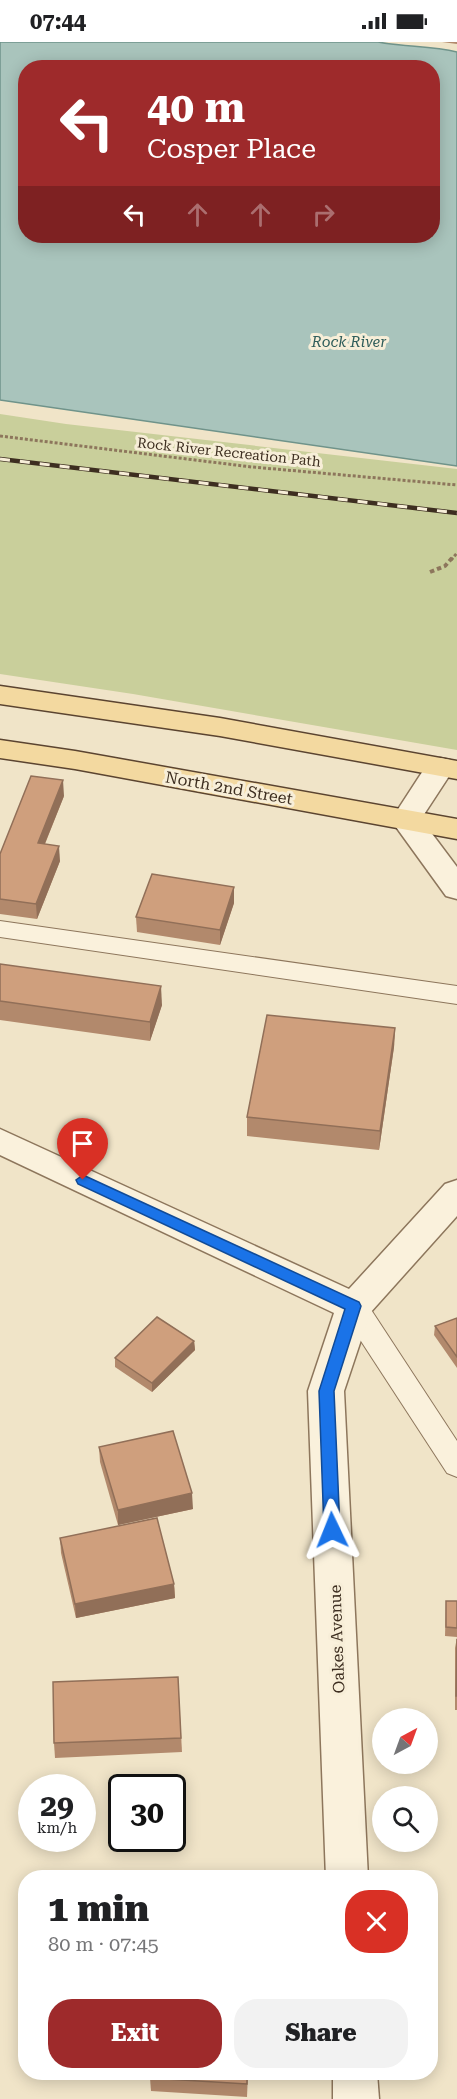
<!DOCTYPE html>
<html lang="en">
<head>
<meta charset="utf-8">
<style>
  body { margin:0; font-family:"Roboto Serif",serif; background:#f2f2f2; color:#202124; height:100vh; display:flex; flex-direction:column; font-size:22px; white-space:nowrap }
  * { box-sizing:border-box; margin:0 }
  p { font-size:20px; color:#757577 }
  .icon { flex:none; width:33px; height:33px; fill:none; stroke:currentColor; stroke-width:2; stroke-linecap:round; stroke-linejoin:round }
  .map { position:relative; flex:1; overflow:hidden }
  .sheet { position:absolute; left:18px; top:1828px; width:420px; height:210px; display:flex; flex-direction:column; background:#fff; border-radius:24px; box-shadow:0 3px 15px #0003 }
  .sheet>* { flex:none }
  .banner { position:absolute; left:18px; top:18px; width:422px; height:183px; border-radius:24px; box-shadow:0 3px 15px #0003; background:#9e2a2b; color:#fff; overflow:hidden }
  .needle { width:39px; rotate:41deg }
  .buttons { position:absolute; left:372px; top:1666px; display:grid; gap:12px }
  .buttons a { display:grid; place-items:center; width:66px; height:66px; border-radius:50%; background:#fff; box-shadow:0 3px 15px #0003; font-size:30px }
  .speed { position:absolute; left:18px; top:1732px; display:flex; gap:12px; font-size:30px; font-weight:700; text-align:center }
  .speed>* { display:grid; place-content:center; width:78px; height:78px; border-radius:50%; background:#fff; box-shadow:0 3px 15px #0003; line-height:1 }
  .speed small { font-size:15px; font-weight:400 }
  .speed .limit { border:3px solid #111; border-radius:9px; background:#fff; color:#111 }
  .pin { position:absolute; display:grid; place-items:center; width:51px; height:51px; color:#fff; margin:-62px -26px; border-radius:50% 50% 50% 0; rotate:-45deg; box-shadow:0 0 6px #0007 }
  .pin .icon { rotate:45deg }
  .me { position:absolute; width:66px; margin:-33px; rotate:358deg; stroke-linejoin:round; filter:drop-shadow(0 0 4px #0008) }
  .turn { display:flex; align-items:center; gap:21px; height:126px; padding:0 30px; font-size:27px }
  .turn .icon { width:78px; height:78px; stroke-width:2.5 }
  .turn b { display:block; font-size:42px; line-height:51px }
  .lanes { display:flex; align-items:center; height:57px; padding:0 30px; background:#0003; justify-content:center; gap:30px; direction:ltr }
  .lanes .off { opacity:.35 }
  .round { display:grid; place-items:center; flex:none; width:63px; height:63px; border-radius:24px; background:#f2f2f2 }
  .headline { display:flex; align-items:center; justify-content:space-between; height:102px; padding:0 30px }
  h1 { font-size:36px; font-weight:800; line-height:45px }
  .button { display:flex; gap:12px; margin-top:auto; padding:12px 30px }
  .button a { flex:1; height:69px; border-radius:24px; background:#9e2a2b; color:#fff; font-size:24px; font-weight:800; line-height:69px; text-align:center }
  .button a+a { background:#f2f2f2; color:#202124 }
  .status { display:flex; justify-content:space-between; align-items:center; height:42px; padding:0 30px; background:#fff; direction:ltr }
  .status svg { height:16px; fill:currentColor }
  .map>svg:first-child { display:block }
  .green { fill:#c9cf9b }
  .water { fill:#a9c4bc; stroke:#6f938a; stroke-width:1.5; fill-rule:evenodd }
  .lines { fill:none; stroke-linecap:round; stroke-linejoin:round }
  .service-casing { stroke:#8d765c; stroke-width:2 }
  .minor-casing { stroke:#8d765c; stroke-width:3 }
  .primary-casing { stroke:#5b4430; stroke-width:3 }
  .path-far1 { stroke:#8d765c; stroke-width:3; stroke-dasharray:3 2; stroke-linecap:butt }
  .path { stroke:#8d765c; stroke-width:4; stroke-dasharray:4.5 3; stroke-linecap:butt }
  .service { fill:#faf1dc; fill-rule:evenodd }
  .minor { fill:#faf1dc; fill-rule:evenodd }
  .primary { fill:#f3d9a0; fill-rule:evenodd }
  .rail-casing { stroke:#3d2e20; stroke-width:4.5 }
  .rail { stroke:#f7eed8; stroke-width:3; stroke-dasharray:10; stroke-linecap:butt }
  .wall { fill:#b2896c }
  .shaded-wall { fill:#916f58 }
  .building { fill:#cf9f7d; stroke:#916f58; stroke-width:1.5 }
  .route { fill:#1a73e8; stroke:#114b97; stroke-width:1.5 }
  .labels { text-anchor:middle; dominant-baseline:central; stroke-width:6; stroke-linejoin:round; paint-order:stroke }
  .far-street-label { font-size:14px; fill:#3d2e20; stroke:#f7eed8 }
  .far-water-label { font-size:15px; font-style:italic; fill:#2f5d5a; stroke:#f7eed8 }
  .street-label { font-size:16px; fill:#3d2e20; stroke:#f7eed8 }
</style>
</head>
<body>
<div class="status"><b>07:44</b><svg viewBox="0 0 49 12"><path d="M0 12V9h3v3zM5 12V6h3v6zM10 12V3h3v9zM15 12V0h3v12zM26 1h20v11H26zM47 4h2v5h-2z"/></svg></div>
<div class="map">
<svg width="457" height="2057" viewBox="0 0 457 2057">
  <rect width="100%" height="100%" fill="#f0e4c8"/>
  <!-- green -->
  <polygon class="green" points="0,372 66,382 457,427 457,708 133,652 0,632"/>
  <!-- water -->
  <path class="water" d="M 0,0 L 378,0 C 405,5 431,4 457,10 L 457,424 L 0,358 ZM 26,26 L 432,26 L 432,194 L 26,194 Z"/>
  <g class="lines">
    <defs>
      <g id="service">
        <polygon points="0,879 457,944 457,962 0,895"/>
        <polygon points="354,1254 364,1257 457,1399 457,1435 447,1431 344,1273 340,1265 344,1257"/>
      </g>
      <g id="minor">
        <polygon points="440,716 450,718 455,725 421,777 457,825 457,857 446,854 391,778 430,718"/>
        <polygon points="0,1087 349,1247 445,1142 457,1138 457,1174 370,1271 344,1349 368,1836 326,1836 308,1349 334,1271 0,1113"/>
        <polygon points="333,2031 377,2031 379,2057 333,2057"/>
      </g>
      <g id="primary">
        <polygon points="0,644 220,676 457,719 457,737 220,694 0,662"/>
        <polygon points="0,698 75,709 457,777 457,797 75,727 0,716"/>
      </g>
    </defs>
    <!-- service casing -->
    <use href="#service" class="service-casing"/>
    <!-- minor casing -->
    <use href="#minor" class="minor-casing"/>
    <!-- primary casing -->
    <use href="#primary" class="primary-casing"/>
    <!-- path-far1 -->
    <g class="path-far1">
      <polyline points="0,394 252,425 457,443"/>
      <polyline points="451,518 457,511"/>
    </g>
    <!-- path -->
    <polyline class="path" points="430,530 445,524 452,516"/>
    <!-- service -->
    <use href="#service" class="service"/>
    <!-- minor -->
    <use href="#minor" class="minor"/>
    <!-- primary -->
    <use href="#primary" class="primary"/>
    <defs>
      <polyline id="rail" points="0,417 457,471"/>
    </defs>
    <!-- rail casing -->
    <use href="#rail" class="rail-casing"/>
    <!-- rail -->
    <use href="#rail" class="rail"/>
  </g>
  <!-- wall -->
  <g class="wall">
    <polygon points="442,0 457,0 457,2"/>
    <polygon points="64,754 45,802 60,819 37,877 0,872 0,812"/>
    <polygon points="234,845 234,861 220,903 137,890 136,875"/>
    <polygon points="0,922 162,963 150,999 0,978"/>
    <polygon points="395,986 394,1005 379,1108 247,1094 247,1075"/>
    <polygon points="457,1276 457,1326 434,1293 435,1284"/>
    <polygon points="194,1299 195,1308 152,1350 115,1325 115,1316"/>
    <polygon points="99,1405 193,1467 118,1483 100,1420"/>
    <polygon points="60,1496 174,1542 175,1556 76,1576 61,1511"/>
    <polygon points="446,1559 457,1559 457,1668 455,1668 455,1606 457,1595 445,1594"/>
    <polygon points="178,1635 182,1710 55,1716 54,1701"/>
    <polygon points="248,2031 247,2055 151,2049 150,2036"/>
  </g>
  <!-- shaded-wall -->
  <g class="shaded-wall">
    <polygon points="63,738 64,754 39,816 38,801"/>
    <polygon points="59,804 60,819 37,877 36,862"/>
    <polygon points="234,845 234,861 220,903 220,888"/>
    <polygon points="161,944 162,963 150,999 150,980"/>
    <polygon points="395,986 394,1005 379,1108 380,1089"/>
    <polygon points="194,1299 195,1308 152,1350 152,1341"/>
    <polygon points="192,1451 193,1467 118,1483 118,1468"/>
    <polygon points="174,1542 175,1556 76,1576 75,1562"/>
  </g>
  <!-- building -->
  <g class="building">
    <polygon points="31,734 63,738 38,801 59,804 36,862 0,857 0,812"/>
    <polygon points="152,832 234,845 220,888 136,875"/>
    <polygon points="0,922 161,944 150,980 0,959"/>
    <polygon points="267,973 395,986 380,1089 247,1075"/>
    <polygon points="157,1275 194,1299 152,1341 115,1316"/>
    <polygon points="457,1276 457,1315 435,1284"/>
    <polygon points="173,1389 192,1451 118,1468 99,1405"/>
    <polygon points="157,1476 174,1542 75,1562 60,1496"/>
    <polygon points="446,1559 457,1559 457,1586 446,1585"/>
    <polygon points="457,1597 457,1654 456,1654"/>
    <polygon points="178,1635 181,1696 54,1701 53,1640"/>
    <polygon points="151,2031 247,2031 247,2042 150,2036"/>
  </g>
  <!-- route -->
  <polygon class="route" points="83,1133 359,1260 361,1264 334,1349 340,1488 338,1493 332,1495 327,1493 324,1488 319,1349 345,1267 78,1142 76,1138"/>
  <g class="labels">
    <!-- far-street labels -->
    <g class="far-street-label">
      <text transform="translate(229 410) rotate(6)">Rock River Recreation Path</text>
    </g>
    <!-- far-water labels -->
    <g class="far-water-label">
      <text x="349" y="300">Rock River</text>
    </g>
    <!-- street labels -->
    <g class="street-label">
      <text transform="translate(229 746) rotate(10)">North 2nd Street</text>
      <text transform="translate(337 1597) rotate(-92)">Oakes Avenue</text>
    </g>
  </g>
</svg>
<div class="buttons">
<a><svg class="needle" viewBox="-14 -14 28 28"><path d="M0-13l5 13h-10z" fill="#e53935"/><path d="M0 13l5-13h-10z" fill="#757577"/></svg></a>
<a><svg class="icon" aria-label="search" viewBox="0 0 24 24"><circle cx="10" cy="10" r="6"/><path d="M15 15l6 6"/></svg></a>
</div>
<div class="speed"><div>29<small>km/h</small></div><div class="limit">30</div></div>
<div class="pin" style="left:83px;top:1138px;background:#d93025"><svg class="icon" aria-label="arrive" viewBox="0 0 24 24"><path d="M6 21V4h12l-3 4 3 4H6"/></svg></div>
<svg class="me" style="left:332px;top:1488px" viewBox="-20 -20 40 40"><path d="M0-17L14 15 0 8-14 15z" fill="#1a73e8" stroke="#fff" stroke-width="4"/></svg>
<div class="banner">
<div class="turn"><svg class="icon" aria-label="left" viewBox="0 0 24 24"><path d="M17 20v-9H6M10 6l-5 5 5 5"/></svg><div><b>40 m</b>Cosper Place</div></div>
<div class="lanes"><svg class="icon" aria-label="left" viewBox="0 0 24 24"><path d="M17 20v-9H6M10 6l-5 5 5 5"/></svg><svg class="icon off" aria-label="ahead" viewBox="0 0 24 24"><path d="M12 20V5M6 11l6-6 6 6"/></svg><svg class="icon off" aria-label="ahead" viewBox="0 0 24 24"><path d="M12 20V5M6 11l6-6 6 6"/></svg><svg class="icon off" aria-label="right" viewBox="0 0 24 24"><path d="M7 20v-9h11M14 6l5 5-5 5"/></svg></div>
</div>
<section class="sheet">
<div class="headline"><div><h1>1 min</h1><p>80 m · 07:45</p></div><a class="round" style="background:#d93025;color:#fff"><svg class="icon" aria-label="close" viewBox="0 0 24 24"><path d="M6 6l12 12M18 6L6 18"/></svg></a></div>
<div class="button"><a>Exit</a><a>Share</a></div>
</section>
</div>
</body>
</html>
